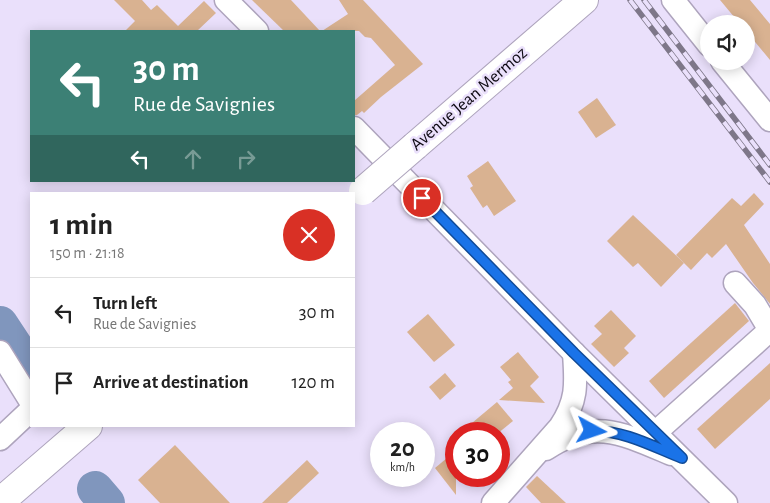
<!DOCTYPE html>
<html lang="en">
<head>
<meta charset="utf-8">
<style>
  body { margin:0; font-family:"Alegreya Sans",sans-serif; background:#f6f6f6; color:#222; height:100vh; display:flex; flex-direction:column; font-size:19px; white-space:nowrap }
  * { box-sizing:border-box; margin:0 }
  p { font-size:16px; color:#767676 }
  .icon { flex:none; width:28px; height:28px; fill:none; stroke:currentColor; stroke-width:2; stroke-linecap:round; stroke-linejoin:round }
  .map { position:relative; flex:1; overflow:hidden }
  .side { position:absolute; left:30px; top:192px; width:325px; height:235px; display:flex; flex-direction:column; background:#fff; border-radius:0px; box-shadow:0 2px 12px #0003 }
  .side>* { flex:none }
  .banner { position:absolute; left:30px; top:30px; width:325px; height:152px; border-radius:0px; box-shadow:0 2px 12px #0003; background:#3c8075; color:#fff; overflow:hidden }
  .tools { position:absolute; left:700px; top:15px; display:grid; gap:10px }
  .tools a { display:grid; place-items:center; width:55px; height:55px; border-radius:50%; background:#fff; box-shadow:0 2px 12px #0003; font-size:25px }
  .speed { position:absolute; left:370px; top:422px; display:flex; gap:10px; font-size:25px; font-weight:700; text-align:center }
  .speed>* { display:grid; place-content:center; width:65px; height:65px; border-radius:50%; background:#fff; box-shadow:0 2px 12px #0003; line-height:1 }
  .speed small { font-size:12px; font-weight:400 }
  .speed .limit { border:8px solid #d22; background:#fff; color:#111 }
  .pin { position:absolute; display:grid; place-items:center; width:42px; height:42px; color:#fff; margin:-21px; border:2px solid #fff; border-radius:50%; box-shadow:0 1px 5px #0007 }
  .me { position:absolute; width:55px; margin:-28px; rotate:95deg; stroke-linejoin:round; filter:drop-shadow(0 0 4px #0008) }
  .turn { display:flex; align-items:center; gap:18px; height:105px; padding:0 20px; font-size:22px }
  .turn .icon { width:65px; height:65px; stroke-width:2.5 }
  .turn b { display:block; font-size:35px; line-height:42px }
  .lanes { display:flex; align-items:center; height:48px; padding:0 20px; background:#0003; justify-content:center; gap:25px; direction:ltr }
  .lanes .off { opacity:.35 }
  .round { display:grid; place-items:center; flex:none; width:52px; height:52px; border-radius:26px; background:#f6f6f6 }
  .headline { display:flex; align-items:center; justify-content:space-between; height:85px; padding:0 20px }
  h1 { font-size:30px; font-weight:700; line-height:38px }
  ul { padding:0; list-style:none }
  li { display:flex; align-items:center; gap:15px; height:70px; padding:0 20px; border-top:1px solid #e0e0e0 }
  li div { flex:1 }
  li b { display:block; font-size:19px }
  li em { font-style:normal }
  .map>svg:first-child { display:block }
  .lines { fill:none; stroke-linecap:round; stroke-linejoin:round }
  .river { stroke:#8096bd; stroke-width:36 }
  .building { fill:#d9b291 }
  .minor-casing { stroke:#aea4bd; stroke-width:25 }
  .major-casing { stroke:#aea4bd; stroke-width:30 }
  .minor { stroke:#fff; stroke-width:22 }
  .major { stroke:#fff; stroke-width:28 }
  .rail-casing { stroke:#7e7789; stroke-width:5.5 }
  .rail { stroke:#eae0fb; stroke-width:4; stroke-dasharray:11; stroke-linecap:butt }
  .major-bridge-casing { stroke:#aea4bd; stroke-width:30; stroke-linecap:butt }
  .major-bridge { stroke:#fff; stroke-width:28 }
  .route-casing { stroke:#114b97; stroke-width:12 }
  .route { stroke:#1a73e8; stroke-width:9 }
  .labels { text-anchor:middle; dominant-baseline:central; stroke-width:5; stroke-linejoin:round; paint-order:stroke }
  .street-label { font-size:18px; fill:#0d0912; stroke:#eae0fb }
</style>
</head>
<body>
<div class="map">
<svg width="770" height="503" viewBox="0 0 770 503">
  <rect width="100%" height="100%" fill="#eae0fb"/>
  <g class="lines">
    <!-- river -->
    <g class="river">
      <polyline points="0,324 31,371"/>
      <polyline points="95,489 107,503"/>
    </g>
  </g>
  <!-- building -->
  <g class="building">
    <polygon points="114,0 142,0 151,10 157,5 178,26 204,1 216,13 197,31 125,31 135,21"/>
    <polygon points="252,0 291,0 320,31 284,31"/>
    <polygon points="339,0 363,0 423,64 381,97 364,113 362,111 357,115 354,115 354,101 395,65 371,38 365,37 359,31 322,31 348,14"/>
    <polygon points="720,0 750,0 770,24 770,60 746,31 746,24 740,24"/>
    <polygon points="597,98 616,125 596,138 578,112"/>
    <polygon points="488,161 516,201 494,216 487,205 483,208 470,188 473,186 467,176"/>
    <polygon points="754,193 764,204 744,225 770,264 770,304 753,283 726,244 712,258 707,253 691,270 676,255 732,198 741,206"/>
    <polygon points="633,215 684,263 661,287 638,263 633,267 607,241"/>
    <polygon points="735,303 749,321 664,398 649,381"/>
    <polygon points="611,310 636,336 624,348 629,353 614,367 591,344 602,334 594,326"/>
    <polygon points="428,314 455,345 434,362 407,332"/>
    <polygon points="518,352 539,377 530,386 545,403 499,400 513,388 508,382 511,380 500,367"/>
    <polygon points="770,363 770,399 715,449 697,429"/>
    <polygon points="445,373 456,386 440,400 429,387"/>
    <polygon points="497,402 513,421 497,434 481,434 472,423"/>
    <polygon points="175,445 230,503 160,503 138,480"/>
    <polygon points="447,458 456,468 456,495 435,468"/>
    <polygon points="307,460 319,473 287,503 262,503"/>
    <polygon points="537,476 566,503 541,503 526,487"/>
  </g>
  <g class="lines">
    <defs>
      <g id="minor">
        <polyline points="226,0 257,31"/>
        <polyline points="673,0 709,45"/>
        <polyline points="722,61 770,120"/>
        <polyline points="354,128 574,353 726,503"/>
        <polyline points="735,283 755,305 770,330"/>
        <polyline points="0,352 31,402"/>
        <polyline points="656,432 770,330"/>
        <polyline points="0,439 31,410"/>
        <path d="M 546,449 C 593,417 624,434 671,454"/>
        <path d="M 493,503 L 560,427 C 578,400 576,383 574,353"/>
      </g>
      <g id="major">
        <polyline points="415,146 584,0"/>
        <polyline points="0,502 88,426"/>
      </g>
    </defs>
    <!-- minor casing -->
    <use href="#minor" class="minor-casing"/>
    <!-- major casing -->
    <use href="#major" class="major-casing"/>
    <!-- minor -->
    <use href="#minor" class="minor"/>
    <!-- major -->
    <use href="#major" class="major"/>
    <defs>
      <g id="rail">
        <polyline points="630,0 770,182"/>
        <polyline points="644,0 770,165"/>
      </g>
    </defs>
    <!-- rail casing -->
    <use href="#rail" class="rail-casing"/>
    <!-- rail -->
    <use href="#rail" class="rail"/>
    <defs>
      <polyline id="major-bridge" points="363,191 415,146"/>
    </defs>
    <!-- major-bridge casing -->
    <use href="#major-bridge" class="major-bridge-casing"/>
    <!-- major-bridge -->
    <use href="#major-bridge" class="major-bridge"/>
  </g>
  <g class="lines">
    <defs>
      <path id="route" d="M 422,198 L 574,353 L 682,458 C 654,447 624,430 592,431"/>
    </defs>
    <!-- route casing -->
    <use href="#route" class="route-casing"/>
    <!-- route -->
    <use href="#route" class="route"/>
  </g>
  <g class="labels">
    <!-- street labels -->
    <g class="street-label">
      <text transform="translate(469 99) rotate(-41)">Avenue Jean Mermoz</text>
    </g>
  </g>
</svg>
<div class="tools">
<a><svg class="icon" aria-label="sound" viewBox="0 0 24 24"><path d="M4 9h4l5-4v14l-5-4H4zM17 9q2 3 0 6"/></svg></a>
</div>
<div class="speed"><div>20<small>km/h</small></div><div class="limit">30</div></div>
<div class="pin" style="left:422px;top:198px;background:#d93025"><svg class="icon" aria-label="arrive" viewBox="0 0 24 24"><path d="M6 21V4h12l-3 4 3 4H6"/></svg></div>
<svg class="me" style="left:592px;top:431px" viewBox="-20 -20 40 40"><path d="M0-17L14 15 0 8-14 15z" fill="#1a73e8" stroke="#fff" stroke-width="4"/></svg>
<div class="banner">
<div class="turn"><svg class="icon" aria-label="left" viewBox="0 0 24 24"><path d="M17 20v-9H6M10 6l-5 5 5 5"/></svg><div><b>30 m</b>Rue de Savignies</div></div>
<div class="lanes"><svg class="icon" aria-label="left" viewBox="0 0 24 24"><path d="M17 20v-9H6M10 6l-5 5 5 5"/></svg><svg class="icon off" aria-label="ahead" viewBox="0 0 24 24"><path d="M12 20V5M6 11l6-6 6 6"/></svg><svg class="icon off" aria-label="right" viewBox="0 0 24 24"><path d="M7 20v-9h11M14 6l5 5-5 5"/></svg></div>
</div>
<section class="side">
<div class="headline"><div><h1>1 min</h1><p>150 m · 21:18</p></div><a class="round" style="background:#d93025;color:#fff"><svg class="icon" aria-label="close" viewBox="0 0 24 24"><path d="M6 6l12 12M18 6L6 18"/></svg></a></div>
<ul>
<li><svg class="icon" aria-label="left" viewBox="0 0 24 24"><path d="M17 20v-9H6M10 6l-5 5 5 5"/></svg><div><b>Turn left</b><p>Rue de Savignies</p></div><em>30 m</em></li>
<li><svg class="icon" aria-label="arrive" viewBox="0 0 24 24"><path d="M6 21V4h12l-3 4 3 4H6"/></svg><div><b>Arrive at destination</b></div><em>120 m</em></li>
</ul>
</section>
</div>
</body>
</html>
